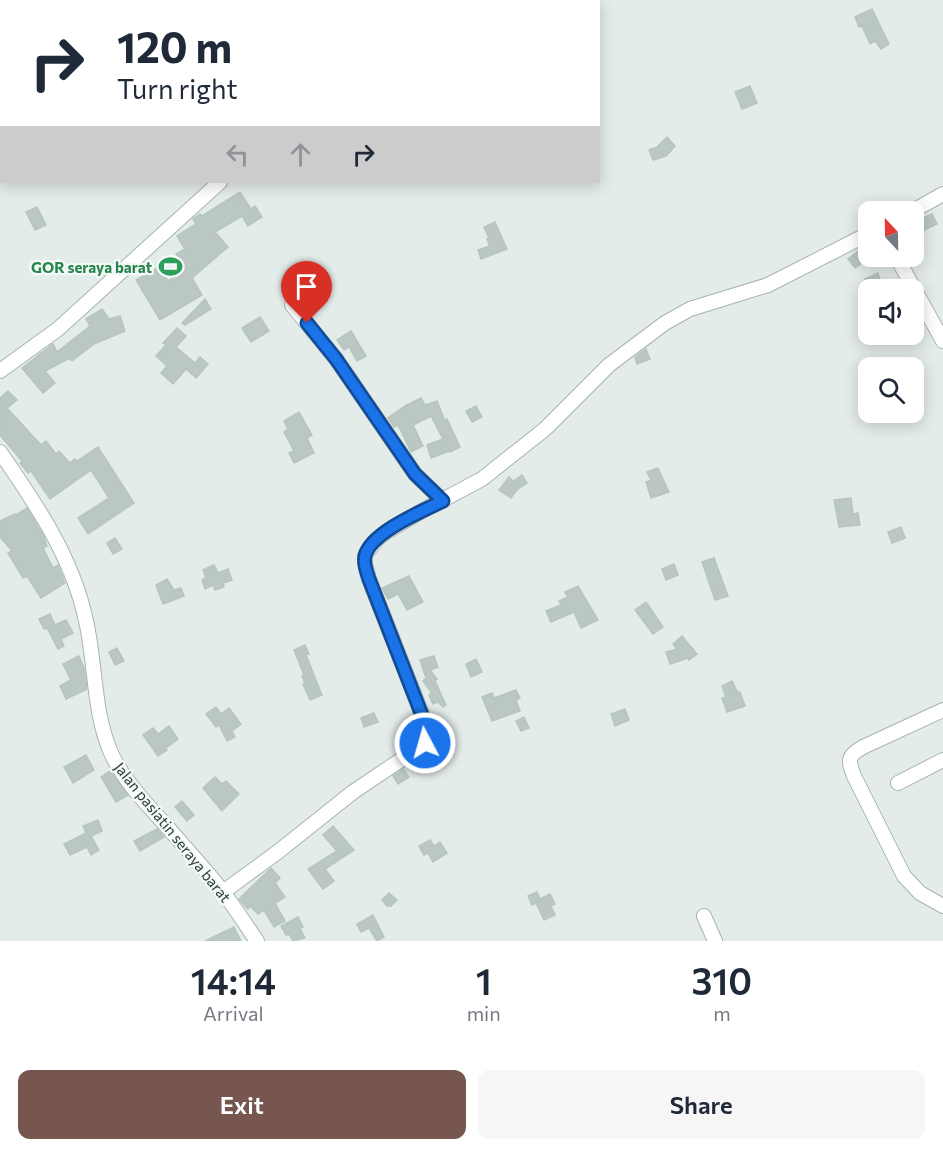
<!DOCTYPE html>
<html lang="en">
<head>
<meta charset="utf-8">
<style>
  body { margin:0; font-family:Commissioner,sans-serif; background:#f6f6f7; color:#1f2937; height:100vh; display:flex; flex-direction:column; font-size:22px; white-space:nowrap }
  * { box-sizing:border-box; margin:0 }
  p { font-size:20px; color:#747a83 }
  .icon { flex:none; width:33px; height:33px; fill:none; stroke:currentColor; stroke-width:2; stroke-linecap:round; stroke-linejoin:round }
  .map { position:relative; height:941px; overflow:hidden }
  .sheet { display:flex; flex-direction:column; background:#fff; flex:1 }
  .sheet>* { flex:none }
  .banner { position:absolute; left:0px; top:0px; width:600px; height:183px; box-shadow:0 3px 15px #0003; background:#fff; color:#1f2937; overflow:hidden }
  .needle { width:39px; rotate:338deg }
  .tools { position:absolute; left:858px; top:201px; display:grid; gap:12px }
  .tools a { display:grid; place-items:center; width:66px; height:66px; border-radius:12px; background:#fff; box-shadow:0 3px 15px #0003; font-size:30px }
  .pin { position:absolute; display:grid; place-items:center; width:51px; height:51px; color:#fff; margin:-62px -26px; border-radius:50% 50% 50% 0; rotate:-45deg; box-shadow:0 0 6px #0007 }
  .pin .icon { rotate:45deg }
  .me { position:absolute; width:66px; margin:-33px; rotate:354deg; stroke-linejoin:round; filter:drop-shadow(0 0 4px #0008) }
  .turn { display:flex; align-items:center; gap:21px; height:126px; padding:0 18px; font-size:27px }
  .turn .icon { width:78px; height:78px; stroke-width:2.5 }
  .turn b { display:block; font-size:42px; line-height:51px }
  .lanes { display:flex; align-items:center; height:57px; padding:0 18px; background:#0003; justify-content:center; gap:30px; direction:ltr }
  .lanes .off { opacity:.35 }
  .eta { display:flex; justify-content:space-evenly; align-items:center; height:102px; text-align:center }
  .eta b { font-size:36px; font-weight:600; line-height:42px }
  .button { display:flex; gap:12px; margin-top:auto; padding:12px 18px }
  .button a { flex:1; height:69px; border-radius:12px; background:#77564f; color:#fff; font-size:24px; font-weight:600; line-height:69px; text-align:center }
  .button a+a { background:#f6f6f7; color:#1f2937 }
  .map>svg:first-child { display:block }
  .building { fill:#bac7c2; stroke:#b7c5c0; stroke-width:1.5 }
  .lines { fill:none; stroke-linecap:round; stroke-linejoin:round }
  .minor-casing { stroke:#a7b4b0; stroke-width:16 }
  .minor { stroke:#fff; stroke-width:14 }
  .route-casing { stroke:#114b97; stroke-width:15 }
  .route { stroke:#1a73e8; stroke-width:10 }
  .labels { text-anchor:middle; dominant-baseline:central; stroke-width:4.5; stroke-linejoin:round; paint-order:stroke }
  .leisure-label { font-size:15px; font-weight:bold; fill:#27864d; stroke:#f5f9f7; text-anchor:end }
  .street-label { font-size:15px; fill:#263c36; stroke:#f5f9f7 }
</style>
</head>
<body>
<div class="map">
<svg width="943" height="941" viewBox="0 0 943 941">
  <rect width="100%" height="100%" fill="#e4ece9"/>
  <!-- building -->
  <g class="building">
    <polygon points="872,9 889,44 881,49 875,41 870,44 862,26 859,27 855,17"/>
    <polygon points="750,86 757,103 742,109 735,92"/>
    <polygon points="667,137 675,146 666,156 653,160 649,150 657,147"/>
    <polygon points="240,192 251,209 255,206 262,217 248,226 242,216 215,232 228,247 192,278 202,295 160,320 136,280 159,267 168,281 186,270 176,254 185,249 177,236 196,224 193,219 200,214 202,216"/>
    <polygon points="37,207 46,225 35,230 26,212"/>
    <polygon points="932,214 937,224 924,230 919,220"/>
    <polygon points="495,222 507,249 481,259 478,250 490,246 487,239 489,238 484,227"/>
    <polygon points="861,249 868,259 855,268 848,259"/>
    <polygon points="878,273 881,282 868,287 865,279"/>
    <polygon points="205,299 211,309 185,325 182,323"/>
    <polygon points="102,309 109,319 120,316 125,331 94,344 72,361 70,358 45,371 55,383 43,393 22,368 53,344 57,352 90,326 86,319"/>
    <polygon points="260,317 269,331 251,342 242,328"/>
    <polygon points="177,328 186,336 176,347 195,363 200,357 208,364 196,378 186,369 173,384 161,373 167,366 156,356 166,345 163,343"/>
    <polygon points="351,331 366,356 357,361 349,347 344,350 337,340"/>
    <polygon points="646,349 650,359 637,364 635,357"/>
    <polygon points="8,391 17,400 7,408 41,445 46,441 56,454 59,451 70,463 75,459 77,461 98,447 134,503 88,534 78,518 109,498 91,470 50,499 31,471 28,473 20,463 22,461 0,435 0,398"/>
    <polygon points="421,398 425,405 437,401 445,421 447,419 460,447 450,452 449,451 431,458 427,445 443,439 431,416 413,425 423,446 411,452 398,425 394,427 388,418 405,406"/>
    <polygon points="476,406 482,417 472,422 466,411"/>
    <polygon points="299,412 312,435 307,438 314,453 294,463 289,453 294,451 284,432 288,429 284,421"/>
    <polygon points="658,468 669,492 651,498 646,482 651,480 647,472"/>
    <polygon points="522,475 527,483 517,490 511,498 499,490 509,477 513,481"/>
    <polygon points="851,498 853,514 858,513 860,525 839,527 834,500"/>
    <polygon points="27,508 44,537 47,546 43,548 53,568 58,565 65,583 41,598 27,576 23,578 8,553 12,551 0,537 0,521 15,514 16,515"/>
    <polygon points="901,527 905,538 892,543 888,532"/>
    <polygon points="115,538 122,549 113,554 107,543"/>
    <polygon points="714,558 728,596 715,600 702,562"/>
    <polygon points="674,564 678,575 666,580 662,569"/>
    <polygon points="214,565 218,573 228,569 232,580 223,583 224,587 215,590 213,585 205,589 202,580 206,578 203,570"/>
    <polygon points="409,576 423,602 407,610 398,594 388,599 382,588"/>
    <polygon points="167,579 174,590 181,588 184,596 163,604 156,585"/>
    <polygon points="578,586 598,620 581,628 574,612 551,622 546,611 561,605 559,601 568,597 565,592"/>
    <polygon points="646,602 663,627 653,634 635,610"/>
    <polygon points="50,614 55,625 66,620 73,633 61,639 64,646 58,649 47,628 44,629 39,619"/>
    <polygon points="682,636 697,654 689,660 688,658 670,664 666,652 677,649 673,644"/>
    <polygon points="305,645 309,654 306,655 322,695 310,700 303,684 305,684 302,676 304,675 294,650"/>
    <polygon points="117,648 124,661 115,665 109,652"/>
    <polygon points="79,656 84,668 87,689 66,699 60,686 71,680 63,664"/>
    <polygon points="434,656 438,667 430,670 437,679 435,681 446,705 443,707 438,702 433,704 429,695 432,693 423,681 426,678 420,660"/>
    <polygon points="476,659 482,672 471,677 466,664"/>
    <polygon points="732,681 738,693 740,692 745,706 727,712 722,698 726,697 722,686"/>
    <polygon points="516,690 520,698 516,700 520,711 492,721 482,697 492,693 494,698"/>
    <polygon points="216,707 221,714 229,708 241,724 232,731 235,737 227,741 219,725 216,727 206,714"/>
    <polygon points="625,709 629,720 615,726 611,714"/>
    <polygon points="374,713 378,722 364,727 361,718"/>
    <polygon points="524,717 529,728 521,731 516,721"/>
    <polygon points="169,726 178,739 166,748 167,750 158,756 143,735 153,728 158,734"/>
    <polygon points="86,755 94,770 73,783 64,767"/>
    <polygon points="403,769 409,777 398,784 393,776"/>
    <polygon points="110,771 128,795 116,802 101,777"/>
    <polygon points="215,777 222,784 226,781 239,794 222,811 203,788"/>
    <polygon points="182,801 194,815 187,821 175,807"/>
    <polygon points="98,820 102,831 91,836 99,850 91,855 87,847 70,855 64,844 86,833 83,826"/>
    <polygon points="333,826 354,850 325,869 334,881 323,889 308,869 337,851 323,835"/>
    <polygon points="157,829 164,837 140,851 134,841"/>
    <polygon points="430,840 434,846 440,842 447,853 433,862 428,853 424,855 419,846"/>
    <polygon points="271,868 280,878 275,883 285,897 275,903 285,921 274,927 264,910 258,914 250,906 248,909 239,899"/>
    <polygon points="537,892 540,899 550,894 555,904 551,906 555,915 544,920 536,903 532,905 528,896"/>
    <polygon points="389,893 397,900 391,906 387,906 382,900"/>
    <polygon points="373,915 384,937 377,941 369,928 361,932 357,924"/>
    <polygon points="298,917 303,927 300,928 305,938 293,941 289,934 286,935 281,926"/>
    <polygon points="234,927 241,941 205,941"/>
  </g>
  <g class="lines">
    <defs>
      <g id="minor">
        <polyline points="463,2 464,0"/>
        <polyline points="911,212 943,194"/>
        <polyline points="896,256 943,341"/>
        <polyline points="292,305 336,359 415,474 443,501"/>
        <polyline points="0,371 58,329 220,182"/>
        <path d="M 0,452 C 36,504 73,558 86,621 C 96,664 93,714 112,755 C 125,783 150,807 170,830 C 188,851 207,871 223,892 C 235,908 246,925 257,941"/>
        <path d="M 943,710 L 863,747 C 847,756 848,760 854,776 L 904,876 L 920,893 L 943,906"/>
        <polyline points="898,783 943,760"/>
        <polyline points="223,892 279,851 353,792 423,745 428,738 425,722 369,579 365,564 365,555 376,540 386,532 420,512 482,479 545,429 609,365 665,323 690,309 768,285 868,234"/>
        <polyline points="704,916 715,941"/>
      </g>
    </defs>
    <!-- minor casing -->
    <use href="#minor" class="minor-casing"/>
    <!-- minor -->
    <use href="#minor" class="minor"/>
  </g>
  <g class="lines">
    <defs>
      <path id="route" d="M 307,323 L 336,359 L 415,474 L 443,501 C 423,511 371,532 365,556 C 363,564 367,572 369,579 L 425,723 L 429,736 L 425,743"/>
    </defs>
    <!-- route casing -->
    <use href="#route" class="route-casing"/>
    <!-- route -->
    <use href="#route" class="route"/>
  </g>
  <!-- icons -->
  <defs>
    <symbol id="stadium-bare" viewBox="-9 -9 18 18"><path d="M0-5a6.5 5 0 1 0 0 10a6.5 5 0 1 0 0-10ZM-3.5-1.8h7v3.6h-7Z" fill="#2e9e5b" stroke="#f5f9f7" stroke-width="2.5" paint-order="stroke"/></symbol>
  </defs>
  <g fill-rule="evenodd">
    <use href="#stadium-bare" x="154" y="250" width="33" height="33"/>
  </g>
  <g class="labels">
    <!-- leisure labels -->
    <g class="leisure-label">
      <text x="152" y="267">GOR seraya barat</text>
    </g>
    <!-- street labels -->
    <g class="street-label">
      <text transform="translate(173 832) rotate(51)">Jalan pasiatin seraya barat</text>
    </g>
  </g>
</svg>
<div class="tools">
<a><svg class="needle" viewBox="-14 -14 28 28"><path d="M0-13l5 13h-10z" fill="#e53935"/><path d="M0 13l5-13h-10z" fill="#747a83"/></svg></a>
<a><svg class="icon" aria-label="sound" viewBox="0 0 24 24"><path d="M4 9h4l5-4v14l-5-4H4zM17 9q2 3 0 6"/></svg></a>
<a><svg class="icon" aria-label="search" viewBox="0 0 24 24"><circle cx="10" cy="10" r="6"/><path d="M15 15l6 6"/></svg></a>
</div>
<div class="pin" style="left:307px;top:323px;background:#d93025"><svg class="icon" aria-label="arrive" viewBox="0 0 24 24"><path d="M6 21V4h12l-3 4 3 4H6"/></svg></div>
<svg class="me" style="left:425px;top:743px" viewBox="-20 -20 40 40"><circle r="17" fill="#1a73e8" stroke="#fff" stroke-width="3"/><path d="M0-11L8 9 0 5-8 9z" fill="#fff"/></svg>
<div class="banner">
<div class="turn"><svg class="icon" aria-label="right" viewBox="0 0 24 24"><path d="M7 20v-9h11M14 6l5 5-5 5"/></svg><div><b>120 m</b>Turn right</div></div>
<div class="lanes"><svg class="icon off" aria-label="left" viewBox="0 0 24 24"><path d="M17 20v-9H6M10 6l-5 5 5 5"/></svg><svg class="icon off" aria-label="ahead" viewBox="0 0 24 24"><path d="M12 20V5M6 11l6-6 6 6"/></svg><svg class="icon" aria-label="right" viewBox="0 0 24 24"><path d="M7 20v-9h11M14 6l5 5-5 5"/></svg></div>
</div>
</div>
<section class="sheet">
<div class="eta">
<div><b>14:14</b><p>Arrival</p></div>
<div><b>1</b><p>min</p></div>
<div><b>310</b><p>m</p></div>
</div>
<div class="button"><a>Exit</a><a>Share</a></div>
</section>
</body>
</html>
